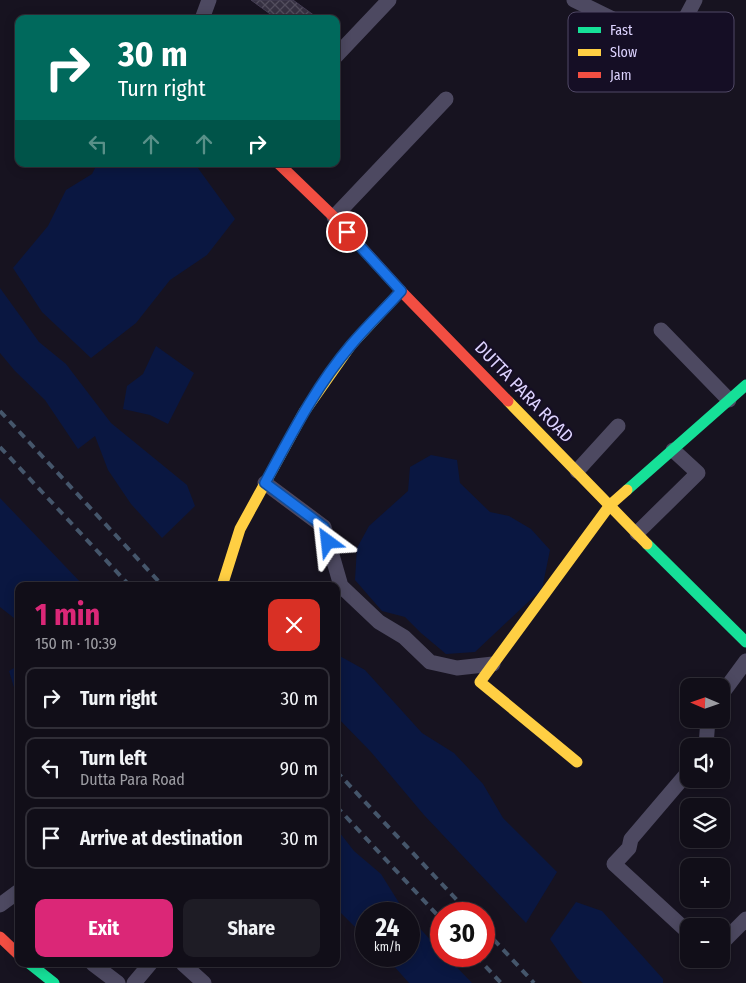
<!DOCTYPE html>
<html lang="en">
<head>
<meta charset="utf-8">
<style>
  body { margin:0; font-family:"Fira Sans Condensed",sans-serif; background:#1e1c25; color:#f1f3f6; height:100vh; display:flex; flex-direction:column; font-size:19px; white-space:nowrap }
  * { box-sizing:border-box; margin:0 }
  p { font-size:16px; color:#9c9ca2 }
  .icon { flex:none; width:28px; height:28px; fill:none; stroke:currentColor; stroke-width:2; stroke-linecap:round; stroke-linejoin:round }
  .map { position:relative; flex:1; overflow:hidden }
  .drawer { position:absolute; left:15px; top:582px; width:325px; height:385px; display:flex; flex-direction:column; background:#110e18; border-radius:10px; box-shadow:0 2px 12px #0003,0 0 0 1px #302e37 }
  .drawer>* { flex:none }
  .banner { position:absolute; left:15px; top:15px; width:325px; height:152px; border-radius:10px; box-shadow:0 2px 12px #0003,0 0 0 1px #302e37; background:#00695c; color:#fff; overflow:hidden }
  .needle { width:32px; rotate:272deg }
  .controls { position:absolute; left:680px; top:678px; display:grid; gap:10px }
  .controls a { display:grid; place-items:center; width:50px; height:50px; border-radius:10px; background:#110e18; box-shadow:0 2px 12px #0003,0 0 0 1px #302e37; font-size:25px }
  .speed { position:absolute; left:355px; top:902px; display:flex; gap:10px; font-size:25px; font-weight:700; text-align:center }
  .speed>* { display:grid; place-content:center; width:65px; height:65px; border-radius:50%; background:#110e18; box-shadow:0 2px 12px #0003,0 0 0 1px #302e37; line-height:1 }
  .speed small { font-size:12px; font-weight:400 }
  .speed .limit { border:8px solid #d22; background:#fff; color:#111 }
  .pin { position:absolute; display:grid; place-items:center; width:42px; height:42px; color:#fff; margin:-21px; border:2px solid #fff; border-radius:50%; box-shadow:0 1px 5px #0007 }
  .me { position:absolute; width:55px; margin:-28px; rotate:330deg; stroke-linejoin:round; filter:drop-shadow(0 0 4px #0008) }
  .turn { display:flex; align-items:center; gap:18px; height:105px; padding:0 20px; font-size:22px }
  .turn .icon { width:65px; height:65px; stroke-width:2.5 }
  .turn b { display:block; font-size:35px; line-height:42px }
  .lanes { display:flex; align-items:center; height:48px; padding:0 20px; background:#0003; justify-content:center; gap:25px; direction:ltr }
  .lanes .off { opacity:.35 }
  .round { display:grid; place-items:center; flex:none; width:52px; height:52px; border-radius:10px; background:#1e1c25 }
  .overview { display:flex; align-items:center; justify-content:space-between; height:85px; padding:0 20px }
  h1 { font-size:30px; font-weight:700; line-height:38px; color:#db2777 }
  .action { display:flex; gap:10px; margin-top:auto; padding:10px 20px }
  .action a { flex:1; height:58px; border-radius:10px; background:#db2777; color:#fff; font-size:20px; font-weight:700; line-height:58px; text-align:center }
  .action a+a { background:#1e1c25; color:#f1f3f6 }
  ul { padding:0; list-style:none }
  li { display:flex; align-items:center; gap:15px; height:62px; margin:0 10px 8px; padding:0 10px; border:2px solid #302e37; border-radius:10px }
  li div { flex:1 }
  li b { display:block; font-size:19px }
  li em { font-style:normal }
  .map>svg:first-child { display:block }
  .water { fill:#0a1741 }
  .building { fill:url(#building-cross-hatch); stroke:#453e54 }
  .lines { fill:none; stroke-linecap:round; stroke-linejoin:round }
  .street { stroke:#4d4961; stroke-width:15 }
  .fast { stroke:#16e098; stroke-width:11 }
  .slow { stroke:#ffcf43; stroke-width:11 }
  .jam { stroke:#f24e42; stroke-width:11 }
  .rail { stroke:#45566b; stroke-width:4; stroke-dasharray:8 6; stroke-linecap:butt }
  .route-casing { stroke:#114b97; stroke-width:12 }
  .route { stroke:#1a73e8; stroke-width:9 }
  .labels { text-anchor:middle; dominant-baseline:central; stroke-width:4.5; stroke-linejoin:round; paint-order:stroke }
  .street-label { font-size:18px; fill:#ddd3ff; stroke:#150e25 }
  .key { fill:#150e25; stroke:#514966; stroke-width:1 }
  .key-label { font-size:14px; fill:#ddd3ff }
</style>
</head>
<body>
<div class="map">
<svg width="746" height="983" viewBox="0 0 746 983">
  <defs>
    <pattern id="building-cross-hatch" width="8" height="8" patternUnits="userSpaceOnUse" patternTransform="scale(1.25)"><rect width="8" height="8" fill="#363142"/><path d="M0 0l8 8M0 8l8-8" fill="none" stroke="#534e5e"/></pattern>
  </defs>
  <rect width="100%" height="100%" fill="#171320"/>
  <!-- water -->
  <g class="water">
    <polygon points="97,164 195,164 235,219 207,255 170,280 136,323 91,358 42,312 13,268 48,226 66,190 92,174"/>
    <polygon points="0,288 39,342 66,364 111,423 187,485 195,506 162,538 131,504 108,470 95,436 78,449 45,400 15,371 0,353"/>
    <polygon points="156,346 194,373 168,424 150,415 123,409 127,386 143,374"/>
    <polygon points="431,455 457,460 460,483 490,512 509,516 531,529 550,550 542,589 475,652 446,654 421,633 405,617 382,611 355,580 357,548 369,526 408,491 410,467"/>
    <polygon points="0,498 84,586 19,586 19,622 0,607"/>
    <polygon points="336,654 365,670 422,733 454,753 483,784 503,818 557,872 526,923 424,815 371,752 336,716"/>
    <polygon points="19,665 19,704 9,671"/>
    <polygon points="336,828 354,851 381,874 406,914 366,914 366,938 336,908"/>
    <polygon points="576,902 602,911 663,979 663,983 583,983 577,978 550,939"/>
    <polygon points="409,917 441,951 441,956 446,956 472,983 409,983 385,956 409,956"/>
  </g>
  <!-- building -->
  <polygon class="building" points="251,0 293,0 319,19 277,19"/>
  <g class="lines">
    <!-- street -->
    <g class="street">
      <polyline points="574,0 670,47 695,0"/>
      <polyline points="202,19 209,0"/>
      <polyline points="336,56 389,0"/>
      <polyline points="334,217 446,99"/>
      <polyline points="661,330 729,400"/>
      <polyline points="577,471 618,426"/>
      <polyline points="265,483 324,527 341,586 379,622 404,637 430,662 457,668 493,664"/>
      <polyline points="637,533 698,473 673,450"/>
      <polyline points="721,695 746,661"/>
      <polyline points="706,746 708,719"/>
      <polyline points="689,771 631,839 629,848 614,864 689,933"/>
      <polyline points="0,905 19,891"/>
      <polyline points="721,944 746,919"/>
      <polyline points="93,964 118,983"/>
      <polyline points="183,964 204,983"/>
      <polyline points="134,983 150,964"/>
    </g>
    <!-- fast -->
    <g class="fast">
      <polyline points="627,490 746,385"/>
      <polyline points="647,544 746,642"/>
      <polyline points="30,964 54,983"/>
    </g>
    <!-- slow -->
    <g class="slow">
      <polyline points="508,401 647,544"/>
      <polyline points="222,586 240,529 304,412 351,345 401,291"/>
      <polyline points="577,762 480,682 610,505 627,490"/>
    </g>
    <!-- jam -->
    <g class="jam">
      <polyline points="279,164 334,217 401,291 508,401"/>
      <polyline points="0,937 19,955"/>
    </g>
    <!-- rail -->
    <g class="rail">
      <polyline points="0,411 163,586"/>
      <polyline points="0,447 130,586"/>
      <polyline points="336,771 470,914"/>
      <polyline points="336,806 441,919"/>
      <polyline points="484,929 534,983"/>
      <polyline points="476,956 501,983"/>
    </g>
  </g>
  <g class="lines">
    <defs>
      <path id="route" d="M 328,542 L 324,527 L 265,483 C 291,435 316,386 351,345 C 367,326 385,309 401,291 L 347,232"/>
    </defs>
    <!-- route casing -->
    <use href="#route" class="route-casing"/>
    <!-- route -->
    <use href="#route" class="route"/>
  </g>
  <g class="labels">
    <!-- street labels -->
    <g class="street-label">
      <text transform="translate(524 392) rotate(46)">DUTTA PARA ROAD</text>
    </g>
  </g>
  <!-- legend -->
  <rect x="568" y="12" width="166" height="80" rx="8" class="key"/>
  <rect x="578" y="27" width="23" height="6" fill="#16e098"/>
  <rect x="578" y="49" width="23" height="7" fill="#ffcf43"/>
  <rect x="578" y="72" width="23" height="6" fill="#f24e42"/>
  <g class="key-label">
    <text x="610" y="35">Fast</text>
    <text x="610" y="57">Slow</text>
    <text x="610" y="80">Jam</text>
  </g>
</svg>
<div class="controls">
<a><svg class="needle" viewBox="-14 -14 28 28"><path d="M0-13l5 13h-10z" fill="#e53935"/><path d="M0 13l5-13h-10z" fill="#9c9ca2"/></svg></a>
<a><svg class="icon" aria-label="sound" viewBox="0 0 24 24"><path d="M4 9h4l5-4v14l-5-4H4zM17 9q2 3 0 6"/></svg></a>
<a><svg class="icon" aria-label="layers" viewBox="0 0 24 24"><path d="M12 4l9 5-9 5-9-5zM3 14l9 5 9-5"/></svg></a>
<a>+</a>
<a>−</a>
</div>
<div class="speed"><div>24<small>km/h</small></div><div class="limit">30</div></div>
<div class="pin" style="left:347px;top:232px;background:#d93025"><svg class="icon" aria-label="arrive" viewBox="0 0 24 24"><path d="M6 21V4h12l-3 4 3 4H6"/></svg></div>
<svg class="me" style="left:328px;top:542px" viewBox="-20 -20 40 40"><path d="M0-17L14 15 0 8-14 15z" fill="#1a73e8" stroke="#fff" stroke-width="4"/></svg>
<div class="banner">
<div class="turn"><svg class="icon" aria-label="right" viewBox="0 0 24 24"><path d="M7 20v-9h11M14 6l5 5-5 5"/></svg><div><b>30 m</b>Turn right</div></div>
<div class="lanes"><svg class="icon off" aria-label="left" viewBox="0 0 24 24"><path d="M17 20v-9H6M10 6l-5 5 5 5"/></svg><svg class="icon off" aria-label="ahead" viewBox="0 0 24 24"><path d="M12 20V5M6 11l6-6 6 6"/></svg><svg class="icon off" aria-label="ahead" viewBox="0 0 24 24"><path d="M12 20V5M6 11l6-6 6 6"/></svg><svg class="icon" aria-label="right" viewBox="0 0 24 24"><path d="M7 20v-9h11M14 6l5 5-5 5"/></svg></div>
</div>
<section class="drawer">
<div class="overview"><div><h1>1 min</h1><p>150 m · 10:39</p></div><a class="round" style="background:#d93025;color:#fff"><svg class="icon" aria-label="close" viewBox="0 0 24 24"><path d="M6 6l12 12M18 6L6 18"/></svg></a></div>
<ul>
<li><svg class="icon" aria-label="right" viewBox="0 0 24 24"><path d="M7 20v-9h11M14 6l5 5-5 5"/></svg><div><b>Turn right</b></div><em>30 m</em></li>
<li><svg class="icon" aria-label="left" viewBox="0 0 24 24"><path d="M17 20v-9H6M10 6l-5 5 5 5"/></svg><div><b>Turn left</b><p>Dutta Para Road</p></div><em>90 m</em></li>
<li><svg class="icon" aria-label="arrive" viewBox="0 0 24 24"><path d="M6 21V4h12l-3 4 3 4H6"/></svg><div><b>Arrive at destination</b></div><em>30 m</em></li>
</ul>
<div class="action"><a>Exit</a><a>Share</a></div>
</section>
</div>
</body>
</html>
